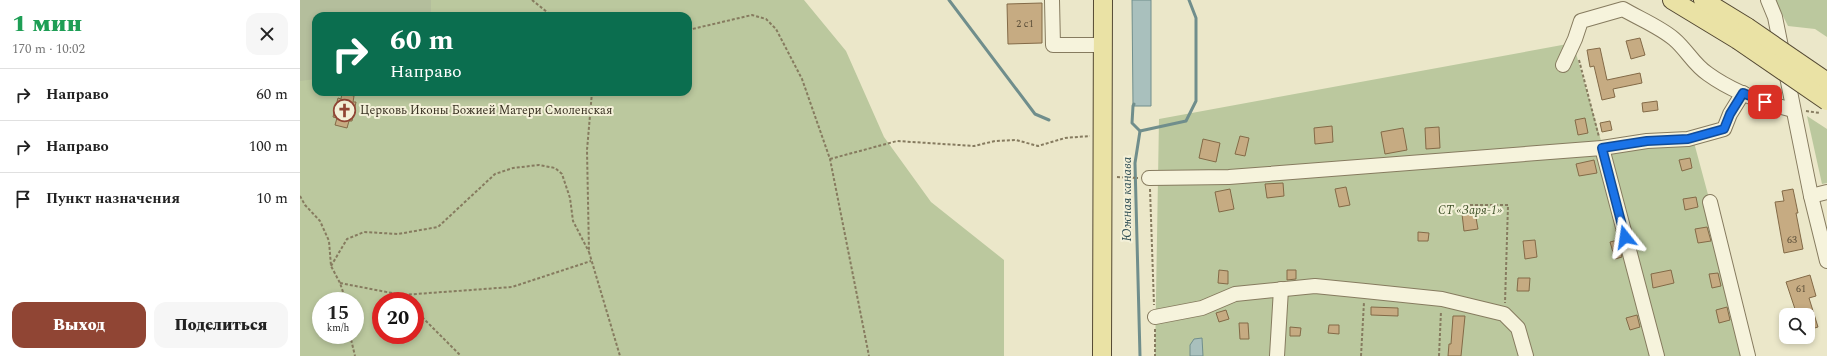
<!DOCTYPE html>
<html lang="ru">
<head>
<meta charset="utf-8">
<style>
  body { margin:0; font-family:Spectral,serif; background:#f6f6f6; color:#222; height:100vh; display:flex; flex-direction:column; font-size:15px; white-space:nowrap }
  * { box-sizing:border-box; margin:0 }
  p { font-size:13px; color:#767676 }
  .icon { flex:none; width:22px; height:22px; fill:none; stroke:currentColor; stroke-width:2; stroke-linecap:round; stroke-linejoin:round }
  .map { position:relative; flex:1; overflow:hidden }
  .details { display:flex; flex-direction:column; background:#fff; width:300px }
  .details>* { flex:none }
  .hud { position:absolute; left:12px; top:12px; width:380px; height:84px; border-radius:12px; box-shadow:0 2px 6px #0003; background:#0b6e4f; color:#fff; overflow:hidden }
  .fabs { position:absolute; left:1479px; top:308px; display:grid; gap:8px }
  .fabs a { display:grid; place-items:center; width:36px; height:36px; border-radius:8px; background:#fff; box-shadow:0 2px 6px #0003; font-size:20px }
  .speed { position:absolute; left:12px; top:292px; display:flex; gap:8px; font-size:20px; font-weight:700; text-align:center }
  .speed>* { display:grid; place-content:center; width:52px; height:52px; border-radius:50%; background:#fff; box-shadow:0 2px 6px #0003; line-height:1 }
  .speed small { font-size:10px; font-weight:400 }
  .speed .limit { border:6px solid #d22; background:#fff; color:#111 }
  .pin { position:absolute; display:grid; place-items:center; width:34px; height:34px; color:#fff; margin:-17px; border-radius:8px; box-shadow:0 2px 6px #0006 }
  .me { position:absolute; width:44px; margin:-22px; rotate:345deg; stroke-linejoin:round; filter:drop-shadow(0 0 3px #0008) }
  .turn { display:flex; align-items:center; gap:14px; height:84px; padding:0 12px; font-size:18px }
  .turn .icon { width:52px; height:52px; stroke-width:2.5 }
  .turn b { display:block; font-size:28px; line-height:34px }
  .round { display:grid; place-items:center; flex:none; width:42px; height:42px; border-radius:12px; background:#f6f6f6 }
  .summary { display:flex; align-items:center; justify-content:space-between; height:68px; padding:0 12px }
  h1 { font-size:24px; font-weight:800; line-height:30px; color:#1e9e55 }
  .action { display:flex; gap:8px; margin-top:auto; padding:8px 12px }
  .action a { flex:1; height:46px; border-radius:12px; background:#904534; color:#fff; font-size:16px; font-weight:800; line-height:46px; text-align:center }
  .action a+a { background:#f6f6f6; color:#222 }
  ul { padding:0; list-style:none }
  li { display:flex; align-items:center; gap:12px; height:52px; padding:0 12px; border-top:1px solid #e0e0e0 }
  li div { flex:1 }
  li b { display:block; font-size:15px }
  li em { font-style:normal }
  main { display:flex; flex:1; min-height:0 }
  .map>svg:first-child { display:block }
  .green { fill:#bbc89e; fill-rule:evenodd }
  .cemetery { fill:#b4be9c }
  .water { fill:#a9c0bd; stroke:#708e8c }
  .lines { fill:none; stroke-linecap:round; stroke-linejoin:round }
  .stream { stroke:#708e8c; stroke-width:3 }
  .building { fill:#c6ab82; stroke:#836a47 }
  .minor-casing { stroke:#867b5f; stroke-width:16 }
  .major-casing { stroke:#544933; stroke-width:20 }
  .path { stroke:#867b5f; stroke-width:2; stroke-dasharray:3 2; stroke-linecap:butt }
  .minor { stroke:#f6f3dc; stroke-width:14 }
  .major { stroke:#eae2a5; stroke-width:18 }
  .major-bridge-casing { stroke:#544933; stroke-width:20; stroke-linecap:butt }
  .major-bridge { stroke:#eae2a5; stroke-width:18 }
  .route-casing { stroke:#114b97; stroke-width:10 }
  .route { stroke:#1a73e8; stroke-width:7 }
  .labels { text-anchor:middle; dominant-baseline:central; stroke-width:4; stroke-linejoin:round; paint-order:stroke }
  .number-label { font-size:10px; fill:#5c4f39 }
  .poi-label { font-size:12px; fill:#383021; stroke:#f3f0d8; text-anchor:start }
  .park-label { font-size:12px; font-style:italic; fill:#40522a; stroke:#f3f0d8 }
  .water-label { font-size:13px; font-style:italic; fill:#325156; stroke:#f3f0d8 }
</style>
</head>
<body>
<main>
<section class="details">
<div class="summary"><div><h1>1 мин</h1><p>170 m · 10:02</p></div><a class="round"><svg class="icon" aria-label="close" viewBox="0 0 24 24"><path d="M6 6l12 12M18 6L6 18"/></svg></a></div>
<ul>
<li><svg class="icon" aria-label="right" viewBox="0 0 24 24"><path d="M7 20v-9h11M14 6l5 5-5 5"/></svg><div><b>Направо</b></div><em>60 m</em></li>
<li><svg class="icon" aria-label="right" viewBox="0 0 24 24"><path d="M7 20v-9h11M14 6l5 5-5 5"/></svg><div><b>Направо</b></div><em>100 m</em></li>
<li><svg class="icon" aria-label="arrive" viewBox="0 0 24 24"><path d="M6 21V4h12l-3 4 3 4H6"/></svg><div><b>Пункт назначения</b></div><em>10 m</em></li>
</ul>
<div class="action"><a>Выход</a><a>Поделиться</a></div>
</section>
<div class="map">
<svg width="1527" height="356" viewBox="0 0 1527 356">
  <rect width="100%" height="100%" fill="#ebe7c9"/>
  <!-- green -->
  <g class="green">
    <path d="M 0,0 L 504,0 L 546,51 L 584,137 L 631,202 L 704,260 L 704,356 L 0,356 ZM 16,16 L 388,16 L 388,92 L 16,92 ZM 21,301 L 55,301 L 55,335 L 21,335 ZM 81,301 L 115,301 L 115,335 L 81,335 Z"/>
    <polygon points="1475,0 1527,0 1527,37 1515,29 1488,26"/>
    <polygon points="1273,43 1302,144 1392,135 1410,202 1446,356 855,356 859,119"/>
    <polygon points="1507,116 1527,129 1527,183 1522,184"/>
  </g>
  <!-- cemetery -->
  <polygon class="cemetery" points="0,0 131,0 131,16 16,16 16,79 0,81"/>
  <!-- water -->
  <g class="water">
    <polygon points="832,0 851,0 851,106 833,106"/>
    <polygon points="902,338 903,356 890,356 890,345 894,339"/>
  </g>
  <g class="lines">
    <!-- stream -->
    <g class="stream">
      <polyline points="649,0 735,114 749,120"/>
      <polyline points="834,104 833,106 832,123 840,131 835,163 840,356"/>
      <polyline points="840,131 886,121 896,101 896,18 889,0"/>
    </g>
  </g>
  <!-- building -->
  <g class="building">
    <polygon points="742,3 742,43 708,44 707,4"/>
    <polygon points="1340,38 1345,55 1331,59 1326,41"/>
    <polygon points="1300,48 1307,80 1340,73 1342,83 1313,89 1315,97 1302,100 1294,66 1290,67 1287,50"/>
    <polygon points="42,93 54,96 53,102 56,102 52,121 49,121 47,128 35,125 37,118 33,117 38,98 41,99"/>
    <polygon points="1357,101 1358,110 1343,112 1342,103"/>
    <polygon points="1285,118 1288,133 1278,135 1275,120"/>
    <polygon points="1310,121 1312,130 1302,132 1300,123"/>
    <polygon points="1032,126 1033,142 1015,144 1014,128"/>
    <polygon points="1139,127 1140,148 1126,149 1125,128"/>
    <polygon points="1103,128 1107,150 1085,154 1081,132"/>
    <polygon points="940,136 949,138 945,156 935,154"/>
    <polygon points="903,139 920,143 916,162 899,158"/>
    <polygon points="1390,158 1392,168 1382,171 1379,160"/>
    <polygon points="1294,160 1297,173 1279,176 1276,164"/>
    <polygon points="983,183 984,196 967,198 965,184"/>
    <polygon points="1046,187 1050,205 1039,207 1035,189"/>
    <polygon points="930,189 934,209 919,212 915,192"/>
    <polygon points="1493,189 1498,213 1496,213 1503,249 1484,253 1475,202 1484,201 1482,191"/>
    <polygon points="1396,197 1398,207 1385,210 1383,199"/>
    <polygon points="1175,212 1178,229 1164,231 1162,214"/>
    <polygon points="1407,227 1411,241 1398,243 1395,229"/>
    <polygon points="1118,232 1129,233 1128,241 1118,241"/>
    <polygon points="1235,240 1237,257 1225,259 1223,241"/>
    <polygon points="1318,240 1322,257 1315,259 1310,242"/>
    <polygon points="919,270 928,271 928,284 918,283"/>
    <polygon points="987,270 996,270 996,279 987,280"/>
    <polygon points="1371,270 1374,283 1353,288 1351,274"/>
    <polygon points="1418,273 1421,286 1412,288 1409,274"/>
    <polygon points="1510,275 1516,296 1509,298 1518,327 1508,330 1508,315 1497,315 1486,282"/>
    <polygon points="1218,278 1230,278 1229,291 1217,291"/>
    <polygon points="1071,307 1098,308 1098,316 1071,315"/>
    <polygon points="1427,307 1430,320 1419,323 1416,310"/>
    <polygon points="926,310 929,319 919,322 916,313"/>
    <polygon points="1337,315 1340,327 1330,330 1326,318"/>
    <polygon points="1153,316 1165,316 1161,356 1148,356 1149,344 1151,344"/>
    <polygon points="939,323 948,323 949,339 940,339"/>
    <polygon points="1029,325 1039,325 1039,334 1028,333"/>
    <polygon points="990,327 1001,328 1000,336 990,336"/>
  </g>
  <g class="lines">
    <defs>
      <g id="minor">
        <polyline points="752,0 753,45 803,45"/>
        <polyline points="1468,0 1475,17 1511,196 1527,261"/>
        <path d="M 1263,65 L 1275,39 L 1281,21 L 1323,9 C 1340,19 1360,27 1374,39 C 1387,50 1394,65 1408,74 C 1433,92 1464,103 1493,110"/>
        <polyline points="1302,148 1357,356"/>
        <polyline points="849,178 929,177 1302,148 1347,141 1388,139 1424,129 1430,114 1443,93"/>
        <polyline points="1511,196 1527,192"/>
        <polyline points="1410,202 1448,356"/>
        <polyline points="855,317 902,308 935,294 1015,286 1065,291 1142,299 1204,314 1218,328 1226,356"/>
        <polyline points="977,356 981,289"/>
      </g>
      <g id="major">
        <polyline points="1372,0 1438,40"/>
        <polyline points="1403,0 1447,27"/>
        <polyline points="802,356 803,0"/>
      </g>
    </defs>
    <!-- minor casing -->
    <use href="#minor" class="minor-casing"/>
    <!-- major casing -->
    <use href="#major" class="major-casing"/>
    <!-- path -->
    <g class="path">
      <polyline points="232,0 252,16"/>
      <polyline points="388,30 452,15 466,19 476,29 502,79 530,159 569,356"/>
      <polyline points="1279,60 1299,137"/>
      <polyline points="292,92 287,150 289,252 320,356"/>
      <polyline points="1506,111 1520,113"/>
      <polyline points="530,159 597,141 674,146 695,141 716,140 738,146 765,138 790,136"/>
      <polyline points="817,177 838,178"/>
      <polyline points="850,189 854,305"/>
      <polyline points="0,196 5,205 20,221 29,241 31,266 40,283 46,301"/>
      <polyline points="1170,205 1208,205 1205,303"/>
      <polyline points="31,266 47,239 64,232 98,234 138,227 195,174 213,168 239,165 255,168 262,174 270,198 273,221 289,252"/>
      <polyline points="40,283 102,295 212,287 291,261"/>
      <polyline points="102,295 107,301"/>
      <polyline points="115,310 161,356"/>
      <polyline points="855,329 855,356"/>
      <polyline points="50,335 55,356"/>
      <polyline points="1061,356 1064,302"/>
      <polyline points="1139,356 1141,311"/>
    </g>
    <!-- minor -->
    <use href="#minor" class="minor"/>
    <!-- major -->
    <use href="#major" class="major"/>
    <defs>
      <g id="major-bridge">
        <polyline points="1447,27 1527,82"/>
        <polyline points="1438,40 1527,101"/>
      </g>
    </defs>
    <!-- major-bridge casing -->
    <use href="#major-bridge" class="major-bridge-casing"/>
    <!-- major-bridge -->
    <use href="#major-bridge" class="major-bridge"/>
  </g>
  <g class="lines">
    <defs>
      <polyline id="route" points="1325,237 1302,148 1347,141 1388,139 1424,129 1430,114 1443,93 1465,102"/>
    </defs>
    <!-- route casing -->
    <use href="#route" class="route-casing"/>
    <!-- route -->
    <use href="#route" class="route"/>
  </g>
  <!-- icons -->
  <defs>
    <symbol id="church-ring" viewBox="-11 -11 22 22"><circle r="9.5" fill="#f3f0d8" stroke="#904534" stroke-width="1.5"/><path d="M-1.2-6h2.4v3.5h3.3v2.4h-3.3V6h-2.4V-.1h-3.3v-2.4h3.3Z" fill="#904534"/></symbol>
  </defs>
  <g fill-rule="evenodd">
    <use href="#church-ring" x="32" y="98" width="25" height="25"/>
  </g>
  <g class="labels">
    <!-- number labels -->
    <g class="number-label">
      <text x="725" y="24">2 с1</text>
      <text x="1492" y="240">63</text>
      <text x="1501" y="289">61</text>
    </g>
    <!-- poi labels -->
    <g class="poi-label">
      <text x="60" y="110">Церковь Иконы Божией Матери Смоленская</text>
    </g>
    <!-- park labels -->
    <g class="park-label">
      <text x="1170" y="210">СТ «Заря-1»</text>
    </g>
    <!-- water labels -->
    <g class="water-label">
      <text transform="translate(827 199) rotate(-90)">Южная канава</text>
    </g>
  </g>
</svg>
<div class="fabs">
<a><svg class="icon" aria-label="search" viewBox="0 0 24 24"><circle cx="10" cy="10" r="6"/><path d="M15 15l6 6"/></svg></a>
</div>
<div class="speed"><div>15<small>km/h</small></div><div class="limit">20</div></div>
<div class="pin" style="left:1465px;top:102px;background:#d93025"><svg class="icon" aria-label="arrive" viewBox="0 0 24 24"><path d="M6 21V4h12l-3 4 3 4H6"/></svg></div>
<svg class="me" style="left:1325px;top:237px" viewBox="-20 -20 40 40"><path d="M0-17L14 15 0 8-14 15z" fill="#1a73e8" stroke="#fff" stroke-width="4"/></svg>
<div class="hud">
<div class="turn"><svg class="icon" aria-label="right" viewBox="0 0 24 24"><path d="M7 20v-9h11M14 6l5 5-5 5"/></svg><div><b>60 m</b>Направо</div></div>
</div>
</div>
</main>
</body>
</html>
